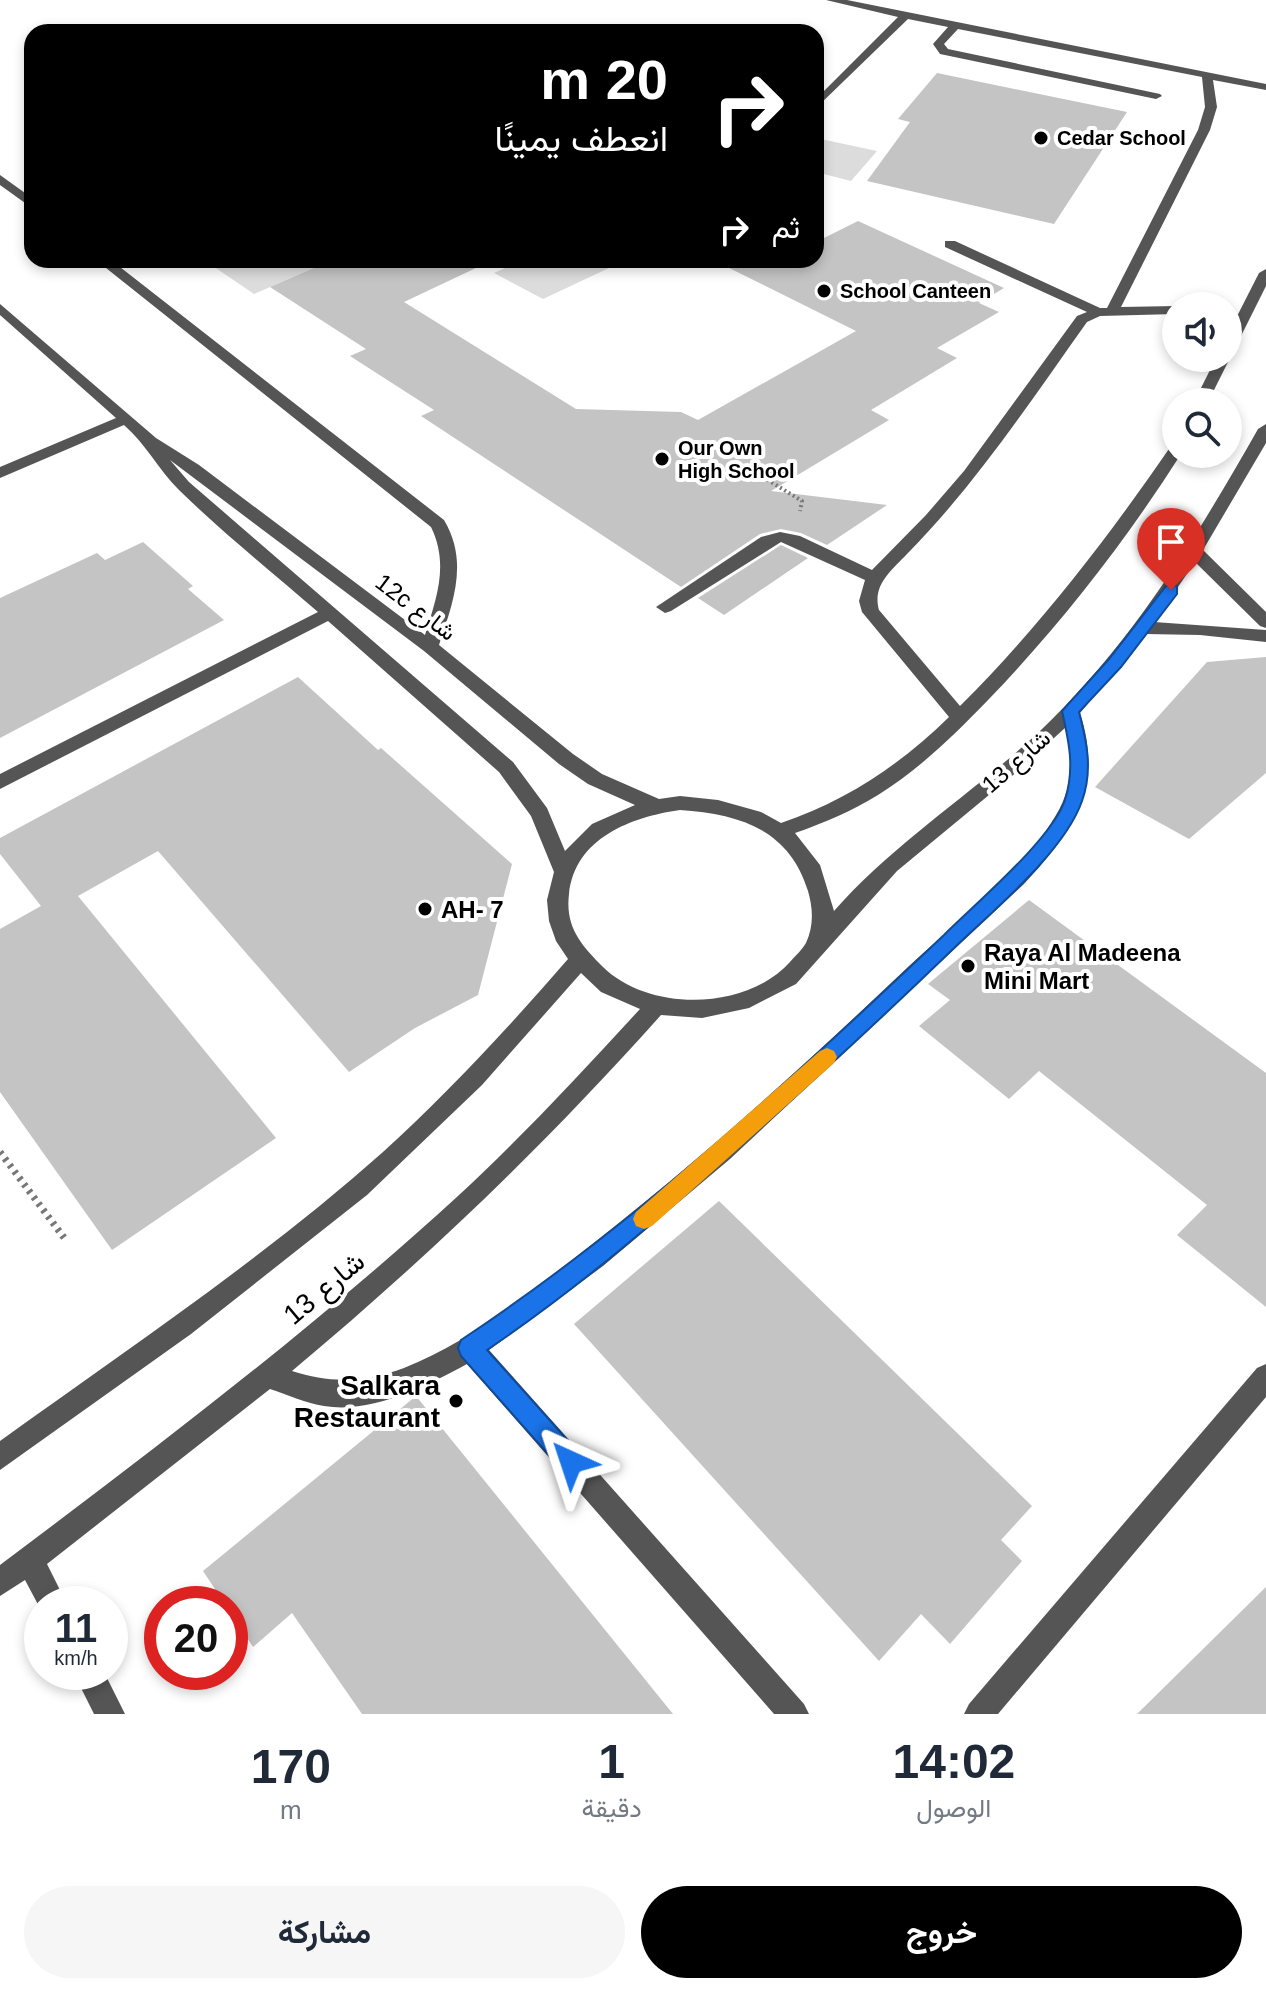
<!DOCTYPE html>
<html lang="ar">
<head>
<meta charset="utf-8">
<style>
  body { margin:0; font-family:Helvetica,Vazirmatn,sans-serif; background:#f6f6f7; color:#1f2937; direction:rtl; height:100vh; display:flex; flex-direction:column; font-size:30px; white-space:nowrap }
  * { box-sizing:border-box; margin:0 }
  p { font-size:26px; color:#747a83 }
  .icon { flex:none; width:44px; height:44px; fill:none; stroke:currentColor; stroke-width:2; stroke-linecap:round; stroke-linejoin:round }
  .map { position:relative; height:1714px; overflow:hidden; direction:ltr }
  .drawer { display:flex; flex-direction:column; background:#fff; flex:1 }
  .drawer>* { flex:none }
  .guide { position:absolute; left:24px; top:24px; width:800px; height:244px; border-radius:24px; box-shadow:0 4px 12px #0003; direction:rtl; background:#000; color:#fff; overflow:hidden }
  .controls { position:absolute; left:1162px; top:292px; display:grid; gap:16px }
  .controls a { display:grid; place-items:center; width:80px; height:80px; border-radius:50%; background:#fff; box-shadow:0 4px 12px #0003; font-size:40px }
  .speed { position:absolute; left:24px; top:1586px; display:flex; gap:16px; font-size:40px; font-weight:700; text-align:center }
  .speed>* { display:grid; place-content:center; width:104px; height:104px; border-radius:50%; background:#fff; box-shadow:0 4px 12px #0003; line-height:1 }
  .speed small { font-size:20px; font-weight:400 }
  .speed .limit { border:12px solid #d22; background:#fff; color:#111 }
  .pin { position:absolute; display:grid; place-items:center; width:68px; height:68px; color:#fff; margin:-82px -34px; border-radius:50% 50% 50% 0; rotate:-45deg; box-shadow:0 0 8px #0007 }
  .pin .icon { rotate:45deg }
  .me { position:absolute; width:88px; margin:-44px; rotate:318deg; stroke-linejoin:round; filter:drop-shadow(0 0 6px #0008) }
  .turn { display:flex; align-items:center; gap:28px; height:168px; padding:0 24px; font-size:36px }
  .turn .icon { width:104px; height:104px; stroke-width:2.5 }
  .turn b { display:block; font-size:56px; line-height:68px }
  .then { display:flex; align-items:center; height:76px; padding:0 24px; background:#0003; gap:16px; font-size:30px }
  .eta { display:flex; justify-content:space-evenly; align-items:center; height:136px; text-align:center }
  .eta b { font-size:48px; font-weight:700; line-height:56px }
  .action { display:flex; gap:16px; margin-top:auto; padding:16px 24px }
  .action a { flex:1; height:92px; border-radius:48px; background:#000; color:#fff; font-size:32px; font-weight:700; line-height:92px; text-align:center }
  .action a+a { background:#f6f6f7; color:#1f2937 }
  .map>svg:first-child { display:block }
  .green { fill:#dcdcdc }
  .building { fill:#c4c4c4 }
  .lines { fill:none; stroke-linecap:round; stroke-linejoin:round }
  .path-far1 { stroke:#777; stroke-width:4; stroke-dasharray:2 3; stroke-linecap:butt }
  .path { stroke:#777; stroke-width:7; stroke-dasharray:3 5; stroke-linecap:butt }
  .minor { fill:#555; fill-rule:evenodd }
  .route { fill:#1a73e8; stroke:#114b97; stroke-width:2 }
  .slow { fill:#f59e0b }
  .poi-dot { fill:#000; stroke:#fff; stroke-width:3 }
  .labels { text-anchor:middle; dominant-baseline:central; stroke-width:8; stroke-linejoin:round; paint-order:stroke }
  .far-poi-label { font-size:20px; font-weight:bold; fill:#000; stroke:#fff; text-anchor:start }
  .street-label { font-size:24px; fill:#000; stroke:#fff }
  .poi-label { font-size:24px; font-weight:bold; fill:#000; stroke:#fff; text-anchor:start }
  .near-street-label { font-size:28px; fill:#000; stroke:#fff }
  .near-poi-label { font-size:28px; font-weight:bold; fill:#000; stroke:#fff; text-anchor:end }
</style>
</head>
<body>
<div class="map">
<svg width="1266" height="1714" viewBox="0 0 1266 1714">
  <rect width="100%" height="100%" fill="#fff"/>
  <!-- green -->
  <g class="green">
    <polygon points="816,138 877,151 851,181 816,172"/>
    <polygon points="204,260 332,260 254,294"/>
    <polygon points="523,260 626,260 543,299 494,273"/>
  </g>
  <!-- building -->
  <g class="building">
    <polygon points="937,73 1127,112 1054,224 867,181 910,122 898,119"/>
    <polygon points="858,221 1004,288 979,303 999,312 937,348 957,358 871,410 889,420 771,491 887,505 827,545 801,533 781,529 760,534 681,587 421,416 434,410 350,356 366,349 270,287 332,260 493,260 404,302 576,409 681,412 698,420 856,331 713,260 816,260 816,242"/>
    <polygon points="143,542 193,586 188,589 224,620 0,738 0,598 97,553 105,560"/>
    <polygon points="781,545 808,558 724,615 698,598"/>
    <polygon points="1266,657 1266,773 1189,839 1095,787 1207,662"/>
    <polygon points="298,677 378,750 381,748 512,864 478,995 415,1028 349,1072 158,851 78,896 276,1138 112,1250 0,1092 0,929 41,906 0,854 0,838"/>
    <polygon points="1029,900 1266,1073 1266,1307 1177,1235 1207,1205 1039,1071 1009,1099 919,1026 950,1000 928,984"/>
    <polygon points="719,1201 1032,1506 1001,1540 1022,1561 950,1644 921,1614 879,1661 574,1324"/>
    <polygon points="416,1396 673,1714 362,1714 292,1613 253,1647 230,1611 230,1604 225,1604 203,1571"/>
    <polygon points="1266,1587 1266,1714 1137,1714"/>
  </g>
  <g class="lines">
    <!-- path-far1 -->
    <polyline class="path-far1" points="763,477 802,501 800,511"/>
    <!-- path -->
    <polyline class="path" points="0,1152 65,1239"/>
    <!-- minor -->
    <g class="minor">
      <path d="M 826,0 L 847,0 L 1266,84 L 1266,90 L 1213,80 L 1217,107 L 1210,130 L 1121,307 L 1176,306 L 1176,314 L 1100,316 L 1087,322 C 1030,402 976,484 907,554 C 891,571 872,585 879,610 L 960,706 C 1040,626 1107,539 1171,446 L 1176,444 L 1176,454 L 1181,454 C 1125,542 1061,624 989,699 C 955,734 920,769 878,795 C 852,811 824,823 795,833 L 820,865 L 834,911 C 895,842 972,794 1039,732 C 1131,645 1196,538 1258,429 L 1266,424 L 1266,443 L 1203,550 L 1266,612 L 1266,628 L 1260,626 L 1195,562 L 1154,622 L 1266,630 L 1266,642 L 1200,635 L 1146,634 L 1080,713 C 1104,787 1073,831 1024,884 L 730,1159 L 603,1266 L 489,1350 L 804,1704 L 809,1714 L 774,1714 L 467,1364 C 426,1386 372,1414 324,1406 C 306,1403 288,1395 270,1389 L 47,1564 L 67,1604 L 42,1604 L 42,1612 L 25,1580 L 0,1596 L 0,1565 C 157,1447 314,1328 458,1196 C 522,1137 581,1073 640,1009 L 601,992 L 581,973 L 482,1085 L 367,1195 L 191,1334 L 0,1470 L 0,1441 C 129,1348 264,1258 383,1152 C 449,1092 509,1027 568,959 L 556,941 L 549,921 L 547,900 L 554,872 L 531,816 L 499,772 L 328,621 L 0,789 L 0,774 L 318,612 C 272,572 223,533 179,490 C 158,469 146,444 124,425 L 0,478 L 0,467 L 116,418 L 0,315 L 0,304 L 156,438 L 199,465 L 425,635 C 437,597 449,564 431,527 L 96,260 L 111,260 L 444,520 C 469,562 453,602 439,645 L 573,754 L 602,774 L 659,799 L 680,796 L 718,800 L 761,812 L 781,823 C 846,801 900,765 949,717 L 862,612 L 859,601 L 865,580 L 781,542 L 671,611 L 665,613 L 656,607 L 761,537 L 780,532 L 800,536 L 872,570 L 926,515 L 964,471 L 1077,316 L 1087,312 L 945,247 L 945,241 L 955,241 L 1100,308 L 1107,308 L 1198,130 L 1205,107 L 1202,77 L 958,29 L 944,44 L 948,49 L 1160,94 L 1162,96 L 1156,99 L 940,54 L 933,44 L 948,27 L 908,19 L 816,108 L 816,99 L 898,17 ZM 170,460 L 424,651 L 559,764 L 588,784 L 635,805 L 592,824 L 565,851 L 547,808 L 513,762 L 189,482 ZM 1066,727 C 1073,757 1073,788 1056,815 C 1021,875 960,919 909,966 C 801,1069 690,1169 572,1260 C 520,1300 466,1344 404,1368 C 366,1382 331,1384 292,1371 C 427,1258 544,1146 661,1015 L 702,1018 L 749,1008 L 796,984 L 897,871 L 1018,771 ZM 680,810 C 739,814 789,829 808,891 C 813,908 814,926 806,943 C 802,950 795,956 790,962 C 746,1011 649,1012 603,967 C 581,945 565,927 569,894 C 575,838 631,817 680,810 Z"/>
      <polygon points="0,175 32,198 32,208 0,185"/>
      <polygon points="1266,269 1266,286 1235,348 1228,352 1228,334 1259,273"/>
      <polygon points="1228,355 1230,358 1208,402 1194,402 1216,358 1228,358"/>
      <polygon points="1266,1364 1266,1397 998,1714 964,1714 969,1704 1257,1368"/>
      <polygon points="73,1672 104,1672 125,1714 94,1714"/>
    </g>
  </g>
  <!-- route -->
  <path class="route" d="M 1171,585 L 1177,586 L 1177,594 L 1121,667 L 1079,712 C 1087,743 1093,770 1082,801 C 1064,853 990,913 951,951 C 887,1013 822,1073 755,1133 C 669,1210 583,1285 487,1350 L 580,1454 L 583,1462 L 580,1471 L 571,1475 L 563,1471 L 461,1356 L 458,1348 L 461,1340 C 636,1224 792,1079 944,935 C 975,904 1052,839 1065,800 C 1075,768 1069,742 1062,711 L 1109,659 L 1166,586 Z"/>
  <!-- slow -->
  <polygon class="slow" points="827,1048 834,1051 837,1057 834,1063 652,1226 644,1229 636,1226 633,1219 636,1212 820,1051"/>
  <!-- markers -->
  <g class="poi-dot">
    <circle cx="1041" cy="138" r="8"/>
    <circle cx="824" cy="291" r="8"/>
    <circle cx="662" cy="459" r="8"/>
    <circle cx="425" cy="909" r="8"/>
    <circle cx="968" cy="966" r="8"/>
    <circle cx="456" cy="1401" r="8"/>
  </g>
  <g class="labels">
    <!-- far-poi labels -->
    <g class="far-poi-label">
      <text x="1057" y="138">Cedar School</text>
      <text x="840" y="291">School Canteen</text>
      <text x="678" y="448">Our Own<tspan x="678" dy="23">High School</tspan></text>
    </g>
    <!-- street labels -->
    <g class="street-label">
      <text transform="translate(416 607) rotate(37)">12c شارع</text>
      <text transform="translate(1016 761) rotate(-41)">شارع 13</text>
    </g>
    <!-- poi labels -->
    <g class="poi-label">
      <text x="441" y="909">AH- 7</text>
      <text x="984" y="952">Raya Al Madeena<tspan x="984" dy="28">Mini Mart</tspan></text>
    </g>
    <!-- near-street labels -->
    <g class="near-street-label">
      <text transform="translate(324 1288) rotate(-40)">شارع 13</text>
    </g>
    <!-- near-poi labels -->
    <g class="near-poi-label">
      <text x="440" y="1385">Salkara<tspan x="440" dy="32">Restaurant</tspan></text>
    </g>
  </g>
</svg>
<div class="controls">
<a><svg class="icon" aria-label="sound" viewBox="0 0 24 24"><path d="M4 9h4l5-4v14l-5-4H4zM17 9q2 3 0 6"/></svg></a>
<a><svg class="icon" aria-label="search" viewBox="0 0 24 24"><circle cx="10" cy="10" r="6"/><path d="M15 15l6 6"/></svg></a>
</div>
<div class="speed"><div>11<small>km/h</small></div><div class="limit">20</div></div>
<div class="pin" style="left:1171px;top:590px;background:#d93025"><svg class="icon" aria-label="arrive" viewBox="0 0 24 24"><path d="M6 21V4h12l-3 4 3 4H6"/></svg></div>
<svg class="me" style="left:571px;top:1462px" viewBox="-20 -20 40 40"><path d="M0-17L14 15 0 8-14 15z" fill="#1a73e8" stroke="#fff" stroke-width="4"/></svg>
<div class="guide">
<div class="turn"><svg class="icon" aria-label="right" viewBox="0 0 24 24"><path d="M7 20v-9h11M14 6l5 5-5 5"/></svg><div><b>20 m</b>انعطف يمينًا</div></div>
<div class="then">ثم<svg class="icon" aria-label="right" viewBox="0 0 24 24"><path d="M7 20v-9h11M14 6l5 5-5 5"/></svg></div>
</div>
</div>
<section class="drawer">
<div class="eta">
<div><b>14:02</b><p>الوصول</p></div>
<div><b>1</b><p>دقيقة</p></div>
<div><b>170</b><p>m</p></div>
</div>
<div class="action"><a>خروج</a><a>مشاركة</a></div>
</section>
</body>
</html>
